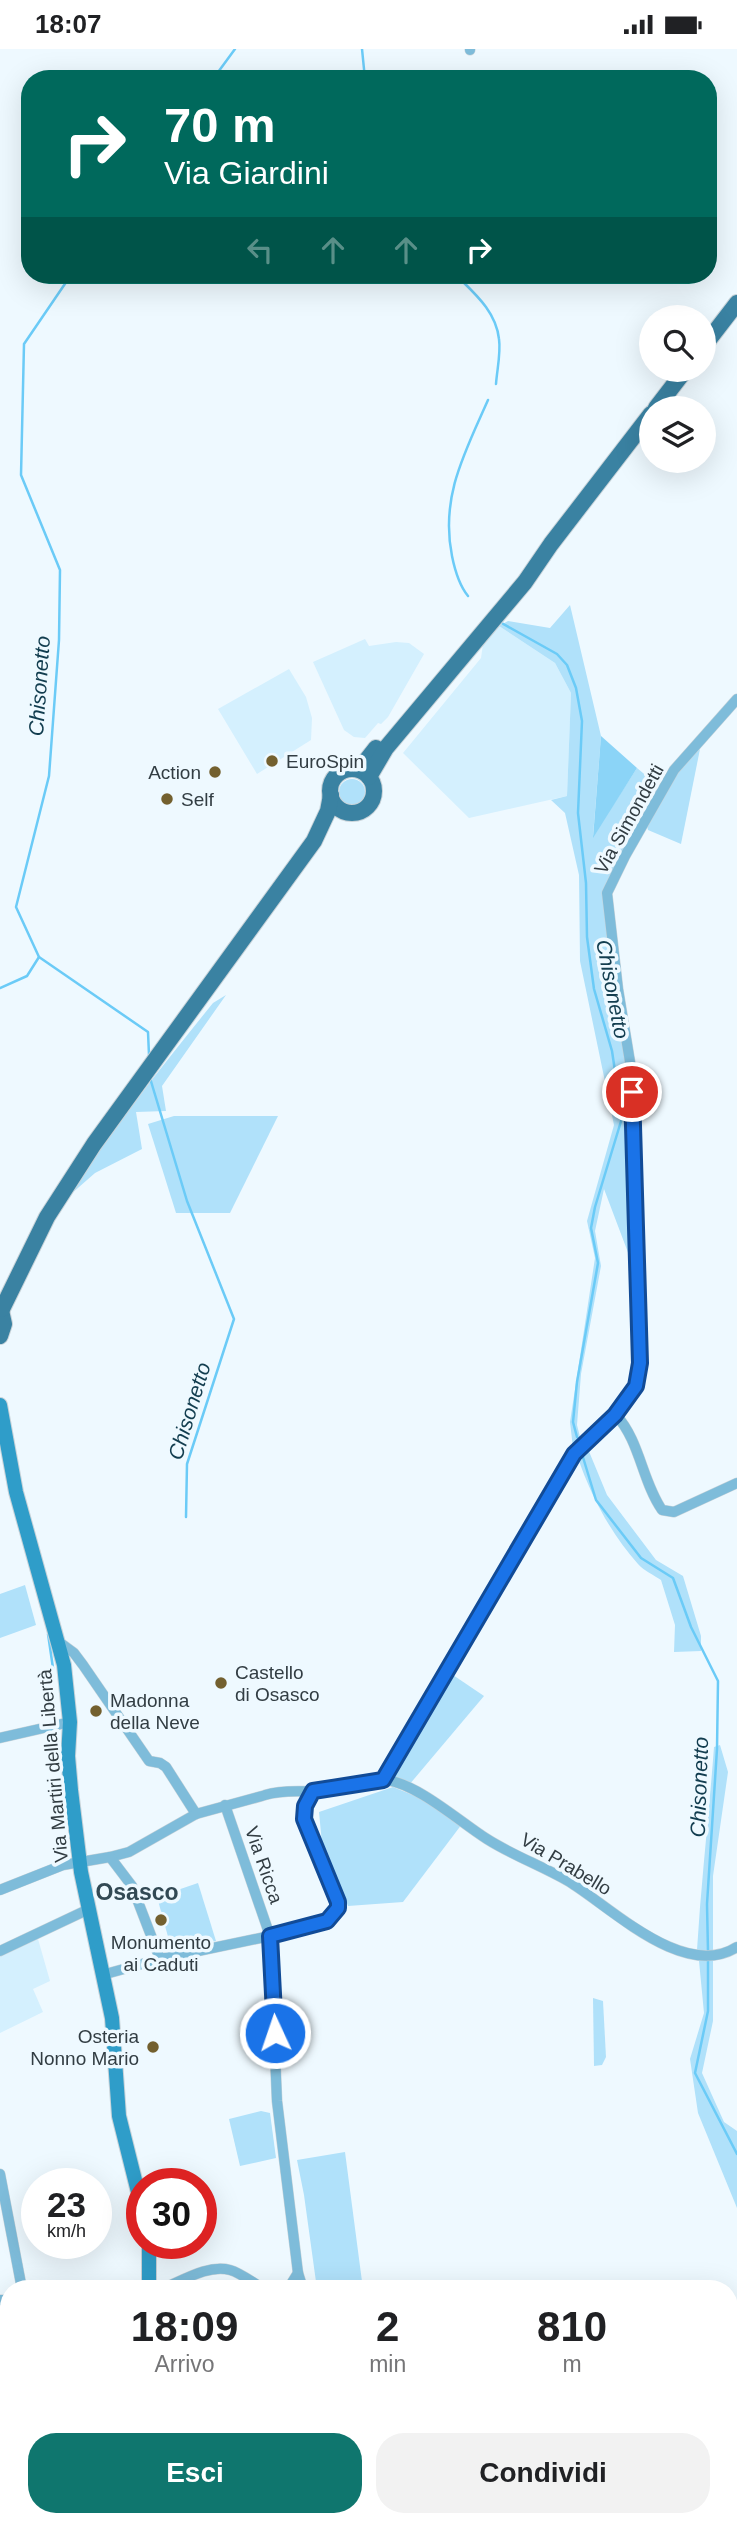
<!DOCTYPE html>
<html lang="it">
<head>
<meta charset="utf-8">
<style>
  body { margin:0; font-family:Helvetica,sans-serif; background:#f2f2f2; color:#202124; height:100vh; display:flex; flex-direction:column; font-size:26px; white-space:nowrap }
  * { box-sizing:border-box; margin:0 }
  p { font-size:23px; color:#757577 }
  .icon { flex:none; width:38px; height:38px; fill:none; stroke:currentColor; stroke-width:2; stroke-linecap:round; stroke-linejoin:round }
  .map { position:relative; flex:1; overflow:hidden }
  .sheet { position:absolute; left:0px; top:2231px; width:738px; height:247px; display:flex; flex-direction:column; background:#fff; border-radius:28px 28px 0 0; box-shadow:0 7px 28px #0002 }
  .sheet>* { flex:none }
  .top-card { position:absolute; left:21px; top:21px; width:696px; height:214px; border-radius:28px; box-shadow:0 7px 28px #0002; background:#00695c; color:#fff; overflow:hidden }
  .tools { position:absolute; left:639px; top:256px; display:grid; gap:14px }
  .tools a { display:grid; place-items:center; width:77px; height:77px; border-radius:50%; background:#fff; box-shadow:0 7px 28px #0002; font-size:35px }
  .speed { position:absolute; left:21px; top:2119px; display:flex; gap:14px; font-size:35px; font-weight:700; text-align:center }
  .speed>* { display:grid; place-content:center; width:91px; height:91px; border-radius:50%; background:#fff; box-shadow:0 7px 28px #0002; line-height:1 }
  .speed small { font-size:18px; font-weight:400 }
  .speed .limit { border:10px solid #d22; background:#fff; color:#111 }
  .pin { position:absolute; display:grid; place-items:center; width:60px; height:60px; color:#fff; margin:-30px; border:4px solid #fff; border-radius:50%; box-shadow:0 2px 7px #0007 }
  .me { position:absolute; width:77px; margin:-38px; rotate:357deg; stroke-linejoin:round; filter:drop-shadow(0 0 5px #0008) }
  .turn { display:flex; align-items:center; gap:24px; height:147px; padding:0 28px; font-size:32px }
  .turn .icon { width:91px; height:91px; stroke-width:2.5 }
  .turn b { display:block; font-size:49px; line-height:60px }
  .lanes { display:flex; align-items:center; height:66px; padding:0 28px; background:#0003; justify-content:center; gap:35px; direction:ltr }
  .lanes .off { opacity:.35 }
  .eta { display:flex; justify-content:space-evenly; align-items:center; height:119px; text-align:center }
  .eta b { font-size:42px; font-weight:700; line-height:49px }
  .action { display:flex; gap:14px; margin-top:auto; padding:14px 28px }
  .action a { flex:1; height:80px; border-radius:28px; background:#0f766e; color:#fff; font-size:28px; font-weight:700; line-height:80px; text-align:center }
  .action a+a { background:#f2f2f2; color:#202124 }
  .status { display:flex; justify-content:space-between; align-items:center; height:49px; padding:0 35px; background:#fff; direction:ltr }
  .status svg { height:19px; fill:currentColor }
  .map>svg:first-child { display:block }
  .built { fill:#d4f0fe }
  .green { fill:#b0e1fa }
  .forest { fill:#8bd4f7 }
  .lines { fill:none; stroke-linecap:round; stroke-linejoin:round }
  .stream { stroke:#6bcbf7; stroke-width:2.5 }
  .street-casing { stroke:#c8d3d9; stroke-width:11 }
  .secondary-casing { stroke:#c8d3d9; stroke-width:16 }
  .primary-casing { stroke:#c8d3d9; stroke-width:18 }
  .street { stroke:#7ebcda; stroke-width:10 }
  .secondary { stroke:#2f9dc9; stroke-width:14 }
  .primary { stroke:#3a82a2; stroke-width:16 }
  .route-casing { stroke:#114b97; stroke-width:18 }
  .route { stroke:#1a73e8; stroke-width:12 }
  .poi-dot { fill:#73602f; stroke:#eef9ff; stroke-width:2.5 }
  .labels { text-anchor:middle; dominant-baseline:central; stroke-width:7; stroke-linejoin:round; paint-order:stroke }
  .poi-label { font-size:19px; fill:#323d43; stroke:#eef9ff; text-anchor:start }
  .street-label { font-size:19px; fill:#323d43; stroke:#eef9ff }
  .water-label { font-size:21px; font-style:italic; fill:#123d4f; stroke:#eef9ff }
  .quarter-label { font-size:23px; font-weight:bold; fill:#324954; stroke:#eef9ff }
</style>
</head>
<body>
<div class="status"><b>18:07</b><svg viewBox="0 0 49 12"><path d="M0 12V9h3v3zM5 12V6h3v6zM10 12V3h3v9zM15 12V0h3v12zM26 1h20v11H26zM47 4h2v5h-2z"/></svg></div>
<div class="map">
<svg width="737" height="2477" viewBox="0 0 737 2477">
  <rect width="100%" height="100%" fill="#eef9ff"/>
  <!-- built -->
  <g class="built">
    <polygon points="499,577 555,614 571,644 567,747 469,769 403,704 481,609 483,595"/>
    <polygon points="365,590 369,597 396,593 409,594 424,605 388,668 381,675 378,674 365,689 354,688 344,681 313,613"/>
    <polygon points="289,620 306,648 312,669 311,691 257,725 218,660"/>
    <polygon points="38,1890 50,1932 33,1940 43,1963 0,1984 0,1906"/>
  </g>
  <!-- green -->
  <g class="green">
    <polygon points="570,556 601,687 593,787 637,719 661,739 606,834 609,912 628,1022 635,1222 604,1140 595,1182 601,1217 581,1325 577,1376 581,1392 573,1399 570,1373 595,1209 587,1172 614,1076 580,912 579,826 565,764 551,751 567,747 571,644 555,614 499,577 508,572 550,579"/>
    <polygon points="700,700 681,795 648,781 646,774 678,721"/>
    <circle cx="352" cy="743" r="13"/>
    <path d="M 226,946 L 162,1037 L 166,1062 L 136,1063 L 142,1100 L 95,1124 L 71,1145 C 113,1078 163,1016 213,954 Z"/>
    <polygon points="174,1067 278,1067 230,1164 176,1164 148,1075"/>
    <path d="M 588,1400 L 607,1446 L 656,1511 L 683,1527 L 701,1587 L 701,1602 L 674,1603 L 675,1576 L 661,1531 C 654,1526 644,1522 638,1515 C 611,1485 591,1447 578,1409 Z"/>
    <polygon points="25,1536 36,1576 0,1589 0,1545"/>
    <polygon points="450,1624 484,1647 409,1736 393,1728 393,1721"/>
    <path d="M 720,1696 L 728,1723 L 713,1827 L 713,1902 L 697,1901 C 701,1834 709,1766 714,1698 Z"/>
    <polygon points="393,1738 430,1753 462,1775 403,1853 348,1857 322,1795 319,1763"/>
    <polygon points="198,1834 216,1892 172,1902 157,1848"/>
    <polygon points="713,1911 713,1972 702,2024 724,2073 737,2082 737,2159 698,2064 690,2010 704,1964 699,1912"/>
    <polygon points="593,1949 603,1952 606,2008 602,2016 594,2017"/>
    <polygon points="261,2062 270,2064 276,2109 240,2117 229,2070"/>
    <polygon points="345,2103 363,2240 317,2240 304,2146 297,2111"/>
    <polygon points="498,2469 599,2469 597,2477 502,2477"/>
  </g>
  <!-- forest -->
  <polygon class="forest" points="601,687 637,719 593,789"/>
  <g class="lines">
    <!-- stream -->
    <g class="stream">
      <polyline points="362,0 365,30"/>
      <polyline points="213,30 235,0"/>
      <polyline points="71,226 24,295 21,426 60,521 59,591 49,727 16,858 39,908 148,983 149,1006"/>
      <path d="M 456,226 C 474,244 496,262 499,290 C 501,304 497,321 496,335"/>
      <path d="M 468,547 C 459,536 455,522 452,507 C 440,448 465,403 488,351"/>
      <polyline points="498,572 557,605 567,616 576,639 582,672 578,764 586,834 587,888 594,940 612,1002 622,1069 595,1158 591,1179 598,1214 577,1333 573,1373 577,1388"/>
      <polyline points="0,939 27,927 39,908"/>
      <polyline points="150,1029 187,1152 234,1270 187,1415 186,1468"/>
      <polyline points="582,1405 596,1451 641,1509 673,1529 691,1578 718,1632 717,1700 707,1855 708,1903"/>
      <polyline points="48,1585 53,1619"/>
      <polyline points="708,1909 708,1962 695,2024 737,2105"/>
    </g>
    <defs>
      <g id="street">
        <polyline points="470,1 470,0"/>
        <path d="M 616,1366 C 640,1392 642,1432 662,1461 L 674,1463 L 737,1434"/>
        <polyline points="59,1593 74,1604 83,1616 149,1712 160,1714 166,1718 196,1765"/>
        <polyline points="0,1689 70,1673"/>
        <polyline points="383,1731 574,1405 616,1366 636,1337 640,1314 631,1019 618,940 607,844 625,807 674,721 737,650"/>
        <path d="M 265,1746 C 282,1741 295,1743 312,1742 C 334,1741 366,1729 386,1731 C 418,1735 460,1773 487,1790 C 512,1806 542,1817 568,1832 C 611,1858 684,1932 737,1898"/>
        <polyline points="225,1756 270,1887 277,2052 298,2224 303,2240"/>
        <polyline points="110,1808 129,1803 196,1765 262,1747"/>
        <polyline points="0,1841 63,1816 110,1808 132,1837 160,1910"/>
        <polyline points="0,1902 89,1860"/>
        <polyline points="102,1926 160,1910 270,1887 327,1872 338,1859 338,1853 304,1770 305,1757 313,1742"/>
        <polyline points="0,2125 22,2240"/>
        <path d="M 162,2240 C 182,2232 208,2215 230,2221 C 241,2224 253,2234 264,2240"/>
        <polyline points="288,2240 298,2224"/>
        <polyline points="0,2251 9,2251"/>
        <polyline points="0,2364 9,2395"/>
        <polyline points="411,2469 420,2477"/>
      </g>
      <g id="secondary">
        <polyline points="0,1356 16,1443 64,1616 70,1673 68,1707 71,1741 81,1823 112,1969 119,2067 142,2159"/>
        <polyline points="149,2194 149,2240"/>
        <polyline points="103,2477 105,2469"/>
      </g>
      <g id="primary">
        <polyline points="704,297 737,254"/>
        <polyline points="656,359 686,320"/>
        <polyline points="352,720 365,713 376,699"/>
        <circle cx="352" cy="742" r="22"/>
        <polyline points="369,728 386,699 525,533 551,495 651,365"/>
        <polyline points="0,1257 4,1275 0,1287"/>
        <polyline points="2,1260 47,1168 94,1095 314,792 328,762 331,746"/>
      </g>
    </defs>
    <!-- street casing -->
    <use href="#street" class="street-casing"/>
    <!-- secondary casing -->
    <use href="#secondary" class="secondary-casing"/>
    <!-- primary casing -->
    <use href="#primary" class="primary-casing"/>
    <!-- street -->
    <use href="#street" class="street"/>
    <!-- secondary -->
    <use href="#secondary" class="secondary"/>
    <!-- primary -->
    <use href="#primary" class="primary"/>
  </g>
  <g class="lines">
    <defs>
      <polyline id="route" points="275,1984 270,1887 327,1872 338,1859 338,1853 304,1770 305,1757 313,1742 383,1731 574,1405 615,1366 636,1337 640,1314 632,1043"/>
    </defs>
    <!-- route casing -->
    <use href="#route" class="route-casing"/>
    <!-- route -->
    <use href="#route" class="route"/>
  </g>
  <!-- markers -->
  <g class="poi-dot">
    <circle cx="272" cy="712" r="7"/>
    <circle cx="215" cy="723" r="7"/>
    <circle cx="167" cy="750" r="7"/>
    <circle cx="221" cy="1634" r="7"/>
    <circle cx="96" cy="1662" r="7"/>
    <circle cx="161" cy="1871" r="7"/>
    <circle cx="153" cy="1998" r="7"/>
  </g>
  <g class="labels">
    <!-- poi labels -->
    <g class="poi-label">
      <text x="286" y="712">EuroSpin</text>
      <text x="201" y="723" text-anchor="end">Action</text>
      <text x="181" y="750">Self</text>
      <text x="235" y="1623">Castello<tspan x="235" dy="22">di Osasco</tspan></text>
      <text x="110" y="1651">Madonna<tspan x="110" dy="22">della Neve</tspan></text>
      <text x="161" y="1893" text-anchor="middle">Monumento<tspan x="161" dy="22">ai Caduti</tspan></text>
      <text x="139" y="1987" text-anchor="end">Osteria<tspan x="139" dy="22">Nonno Mario</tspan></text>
    </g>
    <!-- street labels -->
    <g class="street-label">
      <text transform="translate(629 770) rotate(-61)">Via Simondetti</text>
      <text transform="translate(53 1717) rotate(-95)">Via Martiri della Libertà</text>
      <text transform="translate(566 1815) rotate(31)">Via Prabello</text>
      <text transform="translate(264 1816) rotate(71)">Via Ricca</text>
    </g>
    <!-- water labels -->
    <g class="water-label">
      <text transform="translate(39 637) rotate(-86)">Chisonetto</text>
      <text transform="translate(613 940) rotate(79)">Chisonetto</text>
      <text transform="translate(189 1362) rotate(-73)">Chisonetto</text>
      <text transform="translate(699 1738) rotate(-88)">Chisonetto</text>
    </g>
    <!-- quarter labels -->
    <g class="quarter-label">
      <text x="137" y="1843">Osasco</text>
    </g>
  </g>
</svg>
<div class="tools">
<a><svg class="icon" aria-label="search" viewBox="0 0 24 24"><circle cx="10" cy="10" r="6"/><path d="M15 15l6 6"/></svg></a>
<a><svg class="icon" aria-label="layers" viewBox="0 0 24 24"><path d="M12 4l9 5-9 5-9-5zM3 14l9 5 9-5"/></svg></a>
</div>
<div class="speed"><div>23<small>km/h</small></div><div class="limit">30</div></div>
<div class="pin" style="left:632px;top:1043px;background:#d93025"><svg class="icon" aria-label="arrive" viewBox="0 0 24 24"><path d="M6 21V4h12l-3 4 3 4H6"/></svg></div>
<svg class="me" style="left:275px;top:1984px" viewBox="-20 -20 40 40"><circle r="17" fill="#1a73e8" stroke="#fff" stroke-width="3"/><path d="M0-11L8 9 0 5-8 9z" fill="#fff"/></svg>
<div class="top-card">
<div class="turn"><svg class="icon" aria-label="right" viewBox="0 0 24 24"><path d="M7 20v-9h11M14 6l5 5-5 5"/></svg><div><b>70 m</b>Via Giardini</div></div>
<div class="lanes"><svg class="icon off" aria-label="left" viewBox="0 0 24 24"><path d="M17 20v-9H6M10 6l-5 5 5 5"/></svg><svg class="icon off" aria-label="ahead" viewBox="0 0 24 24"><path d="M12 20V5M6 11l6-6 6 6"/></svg><svg class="icon off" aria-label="ahead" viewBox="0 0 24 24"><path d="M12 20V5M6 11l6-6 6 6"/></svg><svg class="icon" aria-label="right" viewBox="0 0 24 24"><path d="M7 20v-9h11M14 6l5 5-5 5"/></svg></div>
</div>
<section class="sheet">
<div class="eta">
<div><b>18:09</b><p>Arrivo</p></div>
<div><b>2</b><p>min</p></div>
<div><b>810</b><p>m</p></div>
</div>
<div class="action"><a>Esci</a><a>Condividi</a></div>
</section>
</div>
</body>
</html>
